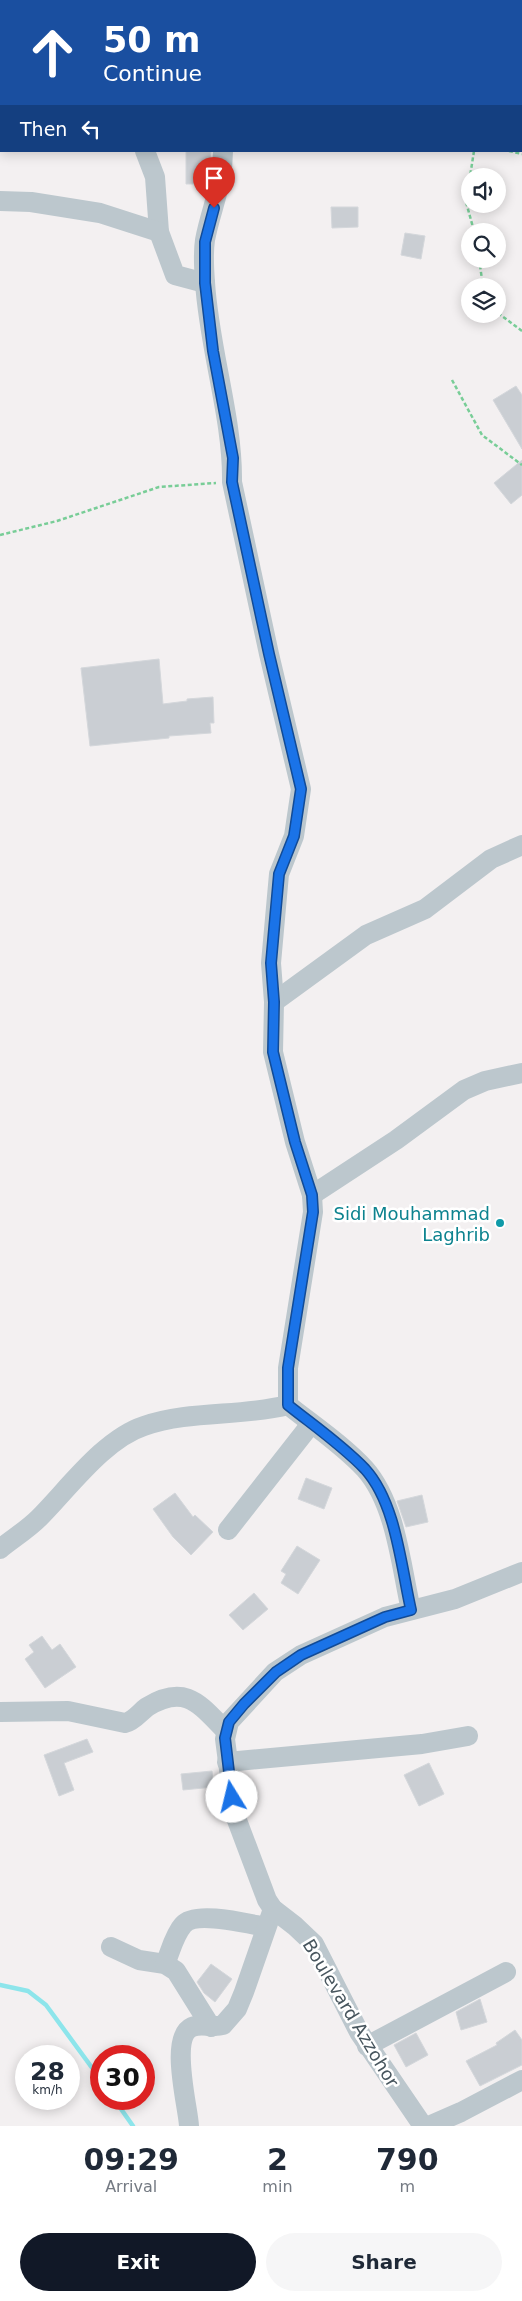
<!DOCTYPE html>
<html lang="en">
<head>
<meta charset="utf-8">
<style>
  body { margin:0; font-family:"DejaVu Sans",sans-serif; background:#f6f6f7; color:#1f2937; height:100vh; display:flex; flex-direction:column; font-size:19px; white-space:nowrap }
  * { box-sizing:border-box; margin:0 }
  p { font-size:16px; color:#747a83 }
  .icon { flex:none; width:28px; height:28px; fill:none; stroke:currentColor; stroke-width:2; stroke-linecap:round; stroke-linejoin:round }
  .map { position:relative; height:2126px; overflow:hidden }
  .panel { display:flex; flex-direction:column; background:#fff; flex:1 }
  .panel>* { flex:none }
  .top-card { position:absolute; left:0px; top:0px; width:522px; height:152px; box-shadow:0 2px 12px #0003; background:#1a4fa0; color:#fff; overflow:hidden }
  .buttons { position:absolute; left:461px; top:168px; display:grid; gap:10px }
  .buttons a { display:grid; place-items:center; width:45px; height:45px; border-radius:50%; background:#fff; box-shadow:0 2px 12px #0003; font-size:25px }
  .speed { position:absolute; left:15px; top:2045px; display:flex; gap:10px; font-size:25px; font-weight:700; text-align:center }
  .speed>* { display:grid; place-content:center; width:65px; height:65px; border-radius:50%; background:#fff; box-shadow:0 2px 12px #0003; line-height:1 }
  .speed small { font-size:12px; font-weight:400 }
  .speed .limit { border:8px solid #d22; background:#fff; color:#111 }
  .pin { position:absolute; display:grid; place-items:center; width:42px; height:42px; color:#fff; margin:-51px -21px; border-radius:50% 50% 50% 0; rotate:-45deg; box-shadow:0 0 5px #0007 }
  .pin .icon { rotate:45deg }
  .me { position:absolute; width:55px; margin:-28px; rotate:351deg; stroke-linejoin:round; filter:drop-shadow(0 0 4px #0008) }
  .turn { display:flex; align-items:center; gap:18px; height:105px; padding:0 20px; font-size:22px }
  .turn .icon { width:65px; height:65px; stroke-width:2.5 }
  .turn b { display:block; font-size:35px; line-height:42px }
  .then { display:flex; align-items:center; height:48px; padding:0 20px; background:#0003; gap:10px; font-size:19px }
  .eta { display:flex; justify-content:space-evenly; align-items:center; height:85px; text-align:center }
  .eta b { font-size:30px; font-weight:700; line-height:35px }
  .primary-button { display:flex; gap:10px; margin-top:auto; padding:10px 20px }
  .primary-button a { flex:1; height:58px; border-radius:30px; background:#111827; color:#fff; font-size:20px; font-weight:700; line-height:58px; text-align:center }
  .primary-button a+a { background:#f6f6f7; color:#1f2937 }
  .map>svg:first-child { display:block }
  .lines { fill:none; stroke-linecap:round; stroke-linejoin:round }
  .stream { stroke:#8de5eb; stroke-width:4.5 }
  .building { fill:#caced3; stroke:#d4d7db }
  .path { stroke:#78cd97; stroke-width:2.5; stroke-dasharray:4 2.5; stroke-linecap:butt }
  .minor { stroke:#bcc7cd; stroke-width:20 }
  .route-casing { stroke:#114b97; stroke-width:12 }
  .route { stroke:#1a73e8; stroke-width:9 }
  .culture-dot { fill:#0f9aa8; stroke:#fff; stroke-width:2 }
  .labels { text-anchor:middle; dominant-baseline:central; stroke-width:5; stroke-linejoin:round; paint-order:stroke }
  .culture-label { font-size:18px; fill:#0d838f; stroke:#fff; text-anchor:end }
  .street-label { font-size:18px; fill:#48565e; stroke:#fff }
</style>
</head>
<body>
<div class="map">
<svg width="522" height="2126" viewBox="0 0 522 2126">
  <rect width="100%" height="100%" fill="#f3f0f1"/>
  <g class="lines">
    <!-- stream -->
    <g class="stream">
      <polyline points="0,1985 28,1991 46,2005 101,2080"/>
      <polyline points="114,2099 133,2126"/>
    </g>
  </g>
  <!-- building -->
  <g class="building">
    <polygon points="186,151 211,151 207,184 186,184"/>
    <polygon points="331,207 358,207 358,227 332,228"/>
    <polygon points="405,233 425,236 421,259 401,255"/>
    <polygon points="516,386 522,395 522,449 493,400"/>
    <polygon points="522,460 522,495 511,504 494,483"/>
    <polygon points="159,659 163,704 187,701 187,699 213,697 214,723 210,723 211,733 169,736 169,738 90,746 81,668"/>
    <polygon points="306,1478 332,1488 324,1509 298,1499"/>
    <polygon points="175,1493 193,1517 195,1515 213,1532 191,1555 173,1537 153,1509"/>
    <polygon points="422,1495 428,1522 406,1527 397,1501"/>
    <polygon points="297,1546 320,1560 298,1594 281,1583 286,1574 281,1571"/>
    <polygon points="254,1593 268,1609 243,1630 229,1615"/>
    <polygon points="42,1636 52,1650 60,1644 76,1667 45,1688 25,1659 34,1652 29,1645"/>
    <polygon points="87,1739 93,1752 64,1763 74,1790 59,1796 44,1755"/>
    <polygon points="429,1763 444,1794 419,1806 404,1775"/>
    <polygon points="212,1771 214,1787 183,1790 181,1774"/>
    <polygon points="211,1964 232,1979 215,2002 204,1993 197,1982"/>
    <polygon points="480,1999 487,2022 461,2030 456,2012"/>
    <polygon points="515,2030 522,2040 522,2065 480,2086 466,2061 497,2045 496,2043"/>
    <polygon points="416,2033 428,2055 406,2067 394,2045"/>
  </g>
  <g class="lines">
    <!-- path -->
    <g class="path">
      <polyline points="474,151 466,202 474,231"/>
      <polyline points="509,151 522,154"/>
      <polyline points="479,259 483,286"/>
      <polyline points="498,313 522,331"/>
      <polyline points="452,380 482,435 522,465"/>
      <polyline points="0,535 57,521 159,487 216,483"/>
    </g>
    <!-- minor -->
    <g class="minor">
      <polyline points="80,0 81,1"/>
      <polyline points="379,0 379,1"/>
      <polyline points="224,1 224,0"/>
      <polyline points="145,151 155,177 159,232 175,275 205,283"/>
      <polyline points="0,201 31,202 100,213 159,232"/>
      <polyline points="274,1002 366,935 425,909 491,859 522,845"/>
      <polyline points="312,1195 396,1140 464,1090 485,1081 522,1073"/>
      <path d="M 288,1405 C 313,1425 343,1445 365,1469 C 396,1504 401,1566 411,1610"/>
      <polyline points="228,1530 311,1424"/>
      <path d="M 0,1549 C 12,1539 27,1530 39,1518 C 68,1489 104,1439 144,1426 C 190,1410 241,1417 288,1405 L 288,1368 L 313,1212 L 312,1195 L 295,1142 L 273,1052 L 274,1002 L 271,963 L 279,874 L 294,836 L 301,789 L 269,654 L 232,482 C 233,418 209,349 205,282 C 204,269 203,253 205,240 C 211,208 223,186 223,151"/>
      <path d="M 0,1712 L 68,1711 L 125,1723 C 134,1721 140,1712 147,1707 C 186,1683 200,1705 226,1731"/>
      <polyline points="227,1762 422,1744 468,1736"/>
      <polyline points="111,1947 139,1960 165,1964 176,1971 211,2027"/>
      <path d="M 165,1964 C 170,1953 174,1935 183,1925 C 195,1910 249,1924 266,1927"/>
      <polyline points="367,2046 506,1972"/>
      <path d="M 189,2126 C 188,2106 169,2037 192,2027 C 201,2023 213,2028 223,2025 L 237,2009 L 244,1992 L 273,1909"/>
      <polyline points="423,2126 359,2032 314,1944 295,1926 273,1909 267,1900 235,1815 225,1739 229,1722 275,1672 301,1655 385,1617 455,1599 522,1572"/>
      <polyline points="429,2126 461,2112 522,2080"/>
    </g>
  </g>
  <g class="lines">
    <defs>
      <path id="route" d="M 214,208 L 205,242 L 205,283 L 213,351 L 233,458 L 232,482 L 269,654 L 301,789 L 294,836 L 279,874 L 271,963 L 274,1002 L 273,1052 L 295,1142 L 312,1195 L 313,1212 L 288,1368 L 288,1405 C 313,1425 342,1445 365,1469 C 396,1503 401,1566 411,1610 L 385,1617 L 301,1655 L 276,1672 L 244,1704 L 229,1722 L 225,1738 L 232,1797"/>
    </defs>
    <!-- route casing -->
    <use href="#route" class="route-casing"/>
    <!-- route -->
    <use href="#route" class="route"/>
  </g>
  <!-- markers -->
  <circle class="culture-dot" cx="500" cy="1223" r="5"/>
  <g class="labels">
    <!-- culture labels -->
    <g class="culture-label">
      <text x="490" y="1213">Sidi Mouhammad<tspan x="490" dy="21">Laghrib</tspan></text>
    </g>
    <!-- street labels -->
    <g class="street-label">
      <text transform="translate(351 2013) rotate(59)">Boulevard Azzohor</text>
    </g>
  </g>
</svg>
<div class="buttons">
<a><svg class="icon" aria-label="sound" viewBox="0 0 24 24"><path d="M4 9h4l5-4v14l-5-4H4zM17 9q2 3 0 6"/></svg></a>
<a><svg class="icon" aria-label="search" viewBox="0 0 24 24"><circle cx="10" cy="10" r="6"/><path d="M15 15l6 6"/></svg></a>
<a><svg class="icon" aria-label="layers" viewBox="0 0 24 24"><path d="M12 4l9 5-9 5-9-5zM3 14l9 5 9-5"/></svg></a>
</div>
<div class="speed"><div>28<small>km/h</small></div><div class="limit">30</div></div>
<div class="pin" style="left:214px;top:208px;background:#d93025"><svg class="icon" aria-label="arrive" viewBox="0 0 24 24"><path d="M6 21V4h12l-3 4 3 4H6"/></svg></div>
<svg class="me" style="left:232px;top:1797px" viewBox="-20 -20 40 40"><circle r="19" fill="#fff"/><path d="M0-13L10 11 0 6-10 11z" fill="#1a73e8"/></svg>
<div class="top-card">
<div class="turn"><svg class="icon" aria-label="ahead" viewBox="0 0 24 24"><path d="M12 20V5M6 11l6-6 6 6"/></svg><div><b>50 m</b>Continue</div></div>
<div class="then">Then<svg class="icon" aria-label="left" viewBox="0 0 24 24"><path d="M17 20v-9H6M10 6l-5 5 5 5"/></svg></div>
</div>
</div>
<section class="panel">
<div class="eta">
<div><b>09:29</b><p>Arrival</p></div>
<div><b>2</b><p>min</p></div>
<div><b>790</b><p>m</p></div>
</div>
<div class="primary-button"><a>Exit</a><a>Share</a></div>
</section>
</body>
</html>
